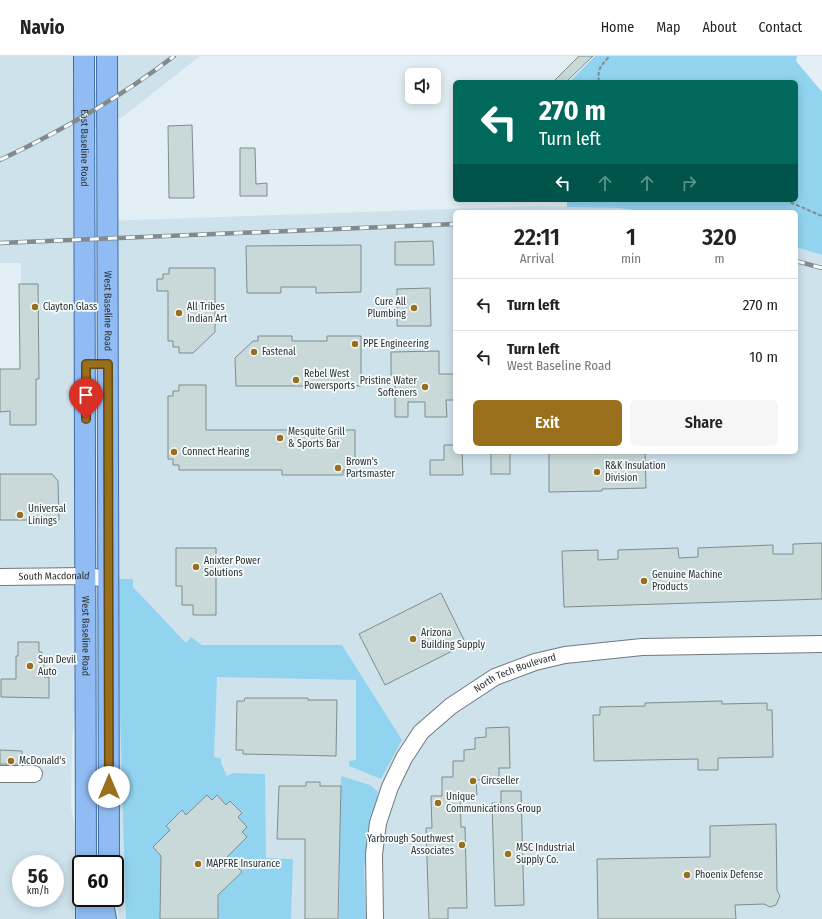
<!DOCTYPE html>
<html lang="en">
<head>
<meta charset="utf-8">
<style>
  body { margin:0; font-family:"Fira Sans Condensed",sans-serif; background:#f6f6f6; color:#222; height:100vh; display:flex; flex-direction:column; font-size:15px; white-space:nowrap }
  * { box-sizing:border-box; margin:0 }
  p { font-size:13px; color:#767676 }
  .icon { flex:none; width:22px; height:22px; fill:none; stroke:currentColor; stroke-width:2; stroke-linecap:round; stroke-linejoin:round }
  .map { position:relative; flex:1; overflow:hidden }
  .drawer { position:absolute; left:453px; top:154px; width:345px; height:244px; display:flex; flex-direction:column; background:#fff; border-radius:6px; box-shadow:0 2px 10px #0003 }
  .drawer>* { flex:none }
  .top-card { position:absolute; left:453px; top:24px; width:345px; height:122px; border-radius:6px; box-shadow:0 2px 10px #0003; background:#00695c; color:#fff; overflow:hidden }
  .buttons { position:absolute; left:405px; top:12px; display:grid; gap:8px }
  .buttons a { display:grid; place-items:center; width:36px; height:36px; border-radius:6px; background:#fff; box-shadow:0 2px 10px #0003; font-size:20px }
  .speed { position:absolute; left:12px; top:799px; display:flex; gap:8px; font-size:20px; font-weight:700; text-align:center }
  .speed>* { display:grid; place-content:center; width:52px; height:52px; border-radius:50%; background:#fff; box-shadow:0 2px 10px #0003; line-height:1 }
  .speed small { font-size:10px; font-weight:400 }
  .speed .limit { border:2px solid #111; border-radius:6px; background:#fff; color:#111 }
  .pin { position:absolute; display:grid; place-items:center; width:34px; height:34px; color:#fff; margin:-41px -17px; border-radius:50% 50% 50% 0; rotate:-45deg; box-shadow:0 0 4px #0007 }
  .pin .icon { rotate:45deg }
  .me { position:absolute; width:44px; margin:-22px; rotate:0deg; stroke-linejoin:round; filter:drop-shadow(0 0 3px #0008) }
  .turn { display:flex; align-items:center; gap:14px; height:84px; padding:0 20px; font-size:18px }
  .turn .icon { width:52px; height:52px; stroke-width:2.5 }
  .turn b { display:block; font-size:28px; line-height:34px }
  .lanes { display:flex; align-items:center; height:38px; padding:0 20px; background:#0003; justify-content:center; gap:20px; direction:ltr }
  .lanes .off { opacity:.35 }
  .eta { display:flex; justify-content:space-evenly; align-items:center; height:68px; text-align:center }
  .eta b { font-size:24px; font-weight:600; line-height:28px }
  .button { display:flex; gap:8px; margin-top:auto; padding:8px 20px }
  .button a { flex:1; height:46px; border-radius:6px; background:#996f1c; color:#fff; font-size:16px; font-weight:600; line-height:46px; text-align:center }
  .button a+a { background:#f6f6f6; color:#222 }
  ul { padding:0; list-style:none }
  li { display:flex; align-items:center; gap:12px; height:52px; padding:0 20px; border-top:1px solid #e0e0e0 }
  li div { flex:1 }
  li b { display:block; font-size:15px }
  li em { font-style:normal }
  header { display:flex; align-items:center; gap:24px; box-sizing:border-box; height:56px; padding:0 20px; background:#fff; border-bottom:1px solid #e0e0e0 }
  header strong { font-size:19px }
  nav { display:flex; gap:22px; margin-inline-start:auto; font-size:14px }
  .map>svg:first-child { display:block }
  .built { fill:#cee2ec; fill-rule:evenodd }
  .green { fill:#92d4f0 }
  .building { fill:#c9d8d8; stroke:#7e8c8c }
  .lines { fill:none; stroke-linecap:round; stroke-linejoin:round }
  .minor-casing { stroke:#6e797f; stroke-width:18 }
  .major-casing { stroke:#3c6eaa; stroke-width:22 }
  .path { stroke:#838c90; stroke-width:2; stroke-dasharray:4 2; stroke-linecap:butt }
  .minor { stroke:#fff; stroke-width:16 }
  .major { stroke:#90bcf3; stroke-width:20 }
  .rail-casing { stroke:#828a8e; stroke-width:4.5 }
  .rail { stroke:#f6fbfd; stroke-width:3; stroke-dasharray:9; stroke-linecap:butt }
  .route-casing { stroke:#634812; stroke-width:10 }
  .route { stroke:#996f1c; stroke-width:7 }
  .poi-dot { fill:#996f1c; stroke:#f6fbfd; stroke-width:1.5 }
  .labels { text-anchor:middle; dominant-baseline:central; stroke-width:3.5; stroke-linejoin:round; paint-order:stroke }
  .street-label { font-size:10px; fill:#2a2f31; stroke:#f6fbfd }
  .poi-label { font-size:10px; fill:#2a2f31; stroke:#f6fbfd; text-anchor:start }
</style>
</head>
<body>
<header>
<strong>Navio</strong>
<nav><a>Home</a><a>Map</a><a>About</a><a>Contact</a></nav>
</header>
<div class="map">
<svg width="822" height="863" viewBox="0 0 822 863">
  <rect width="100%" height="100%" fill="#e2eff5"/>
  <!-- built -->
  <path class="built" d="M 0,0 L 75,0 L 75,45 L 117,26 L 116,0 L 200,0 L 124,60 L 76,80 L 76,166 L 537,150 L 618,152 L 647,156 L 455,156 L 455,396 L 796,396 L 796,191 L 822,199 L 822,863 L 118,863 L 116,188 L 76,188 L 77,642 L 72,684 L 71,751 L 77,783 L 77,838 L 75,863 L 0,863 L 0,324 L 20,323 L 21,207 L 0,207 ZM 21,808 L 55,808 L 55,842 L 21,842 Z"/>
  <!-- green -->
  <g class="green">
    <polygon points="595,0 797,0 796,5 822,36 822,199 796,191 796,156 647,156 618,152 567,151 567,144 796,144 796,26 569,26"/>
    <polygon points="119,523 133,523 133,531 186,587 191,581 202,589 342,589 402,684 381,723 349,710 349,705 356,704 356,624 217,621 214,701 221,702 221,707 227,720 233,717 265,718 266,802 293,803 291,863 218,863 219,829 226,832 242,816 227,801 247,781 242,776 247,771 238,761 242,757 231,745 226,749 217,739 212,744 207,739 186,759 182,754 166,769 170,774 153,791 161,800 160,863 126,863 119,622"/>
    <polygon points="341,720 370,729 378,736 364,812 366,863 339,863"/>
  </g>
  <!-- building -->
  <g class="building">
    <polygon points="579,0 593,0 566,26 553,26"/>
    <polygon points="192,69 194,142 169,142 168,70"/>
    <polygon points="240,92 255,92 256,128 267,127 267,140 240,140"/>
    <polygon points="433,185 434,209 395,209 395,186"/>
    <polygon points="361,189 361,236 316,237 316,231 281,231 281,237 247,237 246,190"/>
    <polygon points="169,212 215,212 215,276 193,297 179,297 179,291 173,291 173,285 168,285 168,235 157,235 157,223 163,223 163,218 169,218"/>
    <polygon points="19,228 38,228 39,323 36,323 36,369 10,369 10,355 0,356 0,313 20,313"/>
    <polygon points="430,232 431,270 397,270 397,233"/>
    <polygon points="258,280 292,280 292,285 327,285 327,280 361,280 361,330 236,330 235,302 253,285 258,285"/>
    <polygon points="439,295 439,318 455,318 455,344 446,344 447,361 425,361 425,346 408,346 408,361 395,361 395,319 391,319 391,296"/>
    <polygon points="179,329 206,329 206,374 355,374 355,408 349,408 349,414 343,414 343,419 282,419 282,414 179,414 179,409 173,409 173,403 168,403 168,340 173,340 173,335 179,335"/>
    <polygon points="444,389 455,389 455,396 462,396 463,419 430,419 430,404 444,404"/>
    <rect x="491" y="396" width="19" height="22"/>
    <polygon points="549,396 645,396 646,432 602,433 602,435 549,436"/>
    <polygon points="0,418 52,418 58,425 59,464 0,464"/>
    <polygon points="822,487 822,543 564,551 562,495 598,494 598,504 618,503 618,494 678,492 679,502 698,501 698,492 773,489 773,498 793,498 793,488"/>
    <polygon points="176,492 216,492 216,559 193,559 193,549 182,549 182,530 176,530"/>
    <polygon points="441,537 466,588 385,629 359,578"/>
    <polygon points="18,586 39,586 39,596 42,596 42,600 44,600 44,621 49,621 49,642 1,641 1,623 16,623 16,600 18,600"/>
    <polygon points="245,642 308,642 308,644 337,644 336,700 243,698 243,694 236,694 237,645 244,645"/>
    <polygon points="722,645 722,648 767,647 767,654 772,654 773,701 718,702 718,714 698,714 698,703 594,705 593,659 600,659 600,651 645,650 645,647"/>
    <polygon points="509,671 510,712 499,712 499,723 476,724 477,739 460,740 461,771 465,771 467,852 448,852 448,863 429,863 426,772 432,772 431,740 442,740 442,721 453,721 453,705 464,705 464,694 475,693 475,682 486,681 486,672"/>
    <polygon points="0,694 22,695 22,708 0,708"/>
    <polygon points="306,726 320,726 320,730 341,730 338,863 305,863 305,783 277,783 279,730 306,730"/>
    <polygon points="501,735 521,735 524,849 495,850 492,747 501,747"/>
    <polygon points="207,739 212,744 217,739 226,749 230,745 242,757 238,761 247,771 242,776 247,781 227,801 242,816 218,839 218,863 160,863 161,800 153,791 170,774 166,770 182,754 186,759"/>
    <polygon points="776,768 777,834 780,840 776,849 770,851 764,848 735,849 736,863 598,863 597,803 710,801 710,770"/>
  </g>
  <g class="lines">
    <defs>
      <g id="minor">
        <path id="s1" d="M 0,521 L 86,520 L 108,523"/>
        <polyline points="0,718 34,718"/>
        <path id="s2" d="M 375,863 L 374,798 L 378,767 L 390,731 L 404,702 L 421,676 L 451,650 L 495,621 L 535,606 L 565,599 L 642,591 L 822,588"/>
      </g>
      <g id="major">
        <path id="s3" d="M 84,0 L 86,808"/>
        <path id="s4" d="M 107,0 L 109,808"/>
        <polyline points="86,842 86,863"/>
        <polyline points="102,842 106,863"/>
      </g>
    </defs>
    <!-- minor casing -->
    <use href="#minor" class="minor-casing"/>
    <!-- major casing -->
    <use href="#major" class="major-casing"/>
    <!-- path -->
    <g class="path">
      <path d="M 599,26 C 597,13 601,9 610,0"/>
      <polyline points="785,144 822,160"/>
    </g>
    <!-- minor -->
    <use href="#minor" class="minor"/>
    <!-- major -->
    <use href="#major" class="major"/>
    <defs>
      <g id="rail">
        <path d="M 0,104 C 61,75 120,42 174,0"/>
        <polyline points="0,187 455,168"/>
        <polyline points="796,205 822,212"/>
      </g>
    </defs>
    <!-- rail casing -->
    <use href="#rail" class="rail-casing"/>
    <!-- rail -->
    <use href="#rail" class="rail"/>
  </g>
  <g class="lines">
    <defs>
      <polyline id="route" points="86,363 86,308 108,308 109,731"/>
    </defs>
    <!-- route casing -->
    <use href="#route" class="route-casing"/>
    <!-- route -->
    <use href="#route" class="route"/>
  </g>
  <!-- markers -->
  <g class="poi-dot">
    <circle cx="35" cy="251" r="4"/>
    <circle cx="414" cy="252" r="4"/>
    <circle cx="179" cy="257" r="4"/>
    <circle cx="355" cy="288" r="4"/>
    <circle cx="254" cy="296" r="4"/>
    <circle cx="296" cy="324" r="4"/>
    <circle cx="425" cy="331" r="4"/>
    <circle cx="280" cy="382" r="4"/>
    <circle cx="174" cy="396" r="4"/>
    <circle cx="338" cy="412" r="4"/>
    <circle cx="597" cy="416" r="4"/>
    <circle cx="20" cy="459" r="4"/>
    <circle cx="196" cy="511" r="4"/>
    <circle cx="644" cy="525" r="4"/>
    <circle cx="413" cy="583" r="4"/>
    <circle cx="30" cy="610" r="4"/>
    <circle cx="11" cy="705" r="4"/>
    <circle cx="473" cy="725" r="4"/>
    <circle cx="438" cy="747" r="4"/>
    <circle cx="462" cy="789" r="4"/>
    <circle cx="508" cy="798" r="4"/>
    <circle cx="198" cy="808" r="4"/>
    <circle cx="687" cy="819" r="4"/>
  </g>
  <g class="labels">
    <!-- street labels -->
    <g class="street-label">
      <text stroke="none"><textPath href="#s3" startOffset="92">East Baseline Road</textPath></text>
      <text stroke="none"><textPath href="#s4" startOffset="255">West Baseline Road</textPath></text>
      <text stroke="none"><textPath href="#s1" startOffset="54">South Macdonald</textPath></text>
      <text stroke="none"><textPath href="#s3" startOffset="580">West Baseline Road</textPath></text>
      <text stroke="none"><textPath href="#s2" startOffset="310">North Tech Boulevard</textPath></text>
    </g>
    <!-- poi labels -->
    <g class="poi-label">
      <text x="406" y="246" text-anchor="end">Cure All<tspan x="406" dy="12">Plumbing</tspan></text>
      <text x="43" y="251">Clayton Glass</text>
      <text x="187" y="251">All Tribes<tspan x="187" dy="12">Indian Art</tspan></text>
      <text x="363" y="288">PPE Engineering</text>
      <text x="262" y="296">Fastenal</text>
      <text x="304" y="318">Rebel West<tspan x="304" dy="12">Powersports</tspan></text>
      <text x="417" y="325" text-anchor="end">Pristine Water<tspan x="417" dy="12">Softeners</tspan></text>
      <text x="288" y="376">Mesquite Grill<tspan x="288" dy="12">&amp; Sports Bar</tspan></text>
      <text x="182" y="396">Connect Hearing</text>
      <text x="346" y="406">Brown's<tspan x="346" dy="12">Partsmaster</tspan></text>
      <text x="605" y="410">R&amp;K Insulation<tspan x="605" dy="12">Division</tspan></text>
      <text x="28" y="453">Universal<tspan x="28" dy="12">Linings</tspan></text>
      <text x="204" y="505">Anixter Power<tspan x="204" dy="12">Solutions</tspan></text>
      <text x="652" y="519">Genuine Machine<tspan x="652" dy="12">Products</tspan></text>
      <text x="421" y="577">Arizona<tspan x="421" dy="12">Building Supply</tspan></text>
      <text x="38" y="604">Sun Devil<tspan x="38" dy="12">Auto</tspan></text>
      <text x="19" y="705">McDonald's</text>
      <text x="481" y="725">Circseller</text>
      <text x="446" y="741">Unique<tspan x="446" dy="12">Communications Group</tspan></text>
      <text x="454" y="783" text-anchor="end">Yarbrough Southwest<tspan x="454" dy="12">Associates</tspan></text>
      <text x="516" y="792">MSC Industrial<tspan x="516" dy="12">Supply Co.</tspan></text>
      <text x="206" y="808">MAPFRE Insurance</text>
      <text x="695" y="819">Phoenix Defense</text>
    </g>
  </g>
</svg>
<div class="buttons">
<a><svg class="icon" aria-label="sound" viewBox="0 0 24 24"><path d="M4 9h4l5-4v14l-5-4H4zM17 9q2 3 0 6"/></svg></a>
</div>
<div class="speed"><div>56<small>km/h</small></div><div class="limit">60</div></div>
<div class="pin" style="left:86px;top:363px;background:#d93025"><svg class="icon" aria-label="arrive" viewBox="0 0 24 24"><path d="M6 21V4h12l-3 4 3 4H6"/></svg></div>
<svg class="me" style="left:109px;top:731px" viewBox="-20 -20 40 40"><circle r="19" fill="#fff"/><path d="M0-13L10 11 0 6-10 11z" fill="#996f1c"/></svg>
<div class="top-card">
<div class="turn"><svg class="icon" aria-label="left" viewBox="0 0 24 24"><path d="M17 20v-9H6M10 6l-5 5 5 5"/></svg><div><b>270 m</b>Turn left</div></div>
<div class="lanes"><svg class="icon" aria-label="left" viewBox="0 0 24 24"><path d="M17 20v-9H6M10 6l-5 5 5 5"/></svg><svg class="icon off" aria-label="ahead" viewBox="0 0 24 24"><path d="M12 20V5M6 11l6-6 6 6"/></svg><svg class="icon off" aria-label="ahead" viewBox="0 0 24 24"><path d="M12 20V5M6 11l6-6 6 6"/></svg><svg class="icon off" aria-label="right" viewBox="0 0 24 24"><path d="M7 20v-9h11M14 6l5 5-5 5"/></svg></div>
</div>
<section class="drawer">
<div class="eta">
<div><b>22:11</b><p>Arrival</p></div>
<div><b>1</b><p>min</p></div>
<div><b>320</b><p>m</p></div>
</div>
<ul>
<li><svg class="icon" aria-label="left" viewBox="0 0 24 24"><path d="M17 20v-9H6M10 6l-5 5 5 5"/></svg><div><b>Turn left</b></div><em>270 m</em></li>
<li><svg class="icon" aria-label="left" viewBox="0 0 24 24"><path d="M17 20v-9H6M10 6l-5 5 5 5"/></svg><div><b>Turn left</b><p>West Baseline Road</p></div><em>10 m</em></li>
</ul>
<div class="button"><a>Exit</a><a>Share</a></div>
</section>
</div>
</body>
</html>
